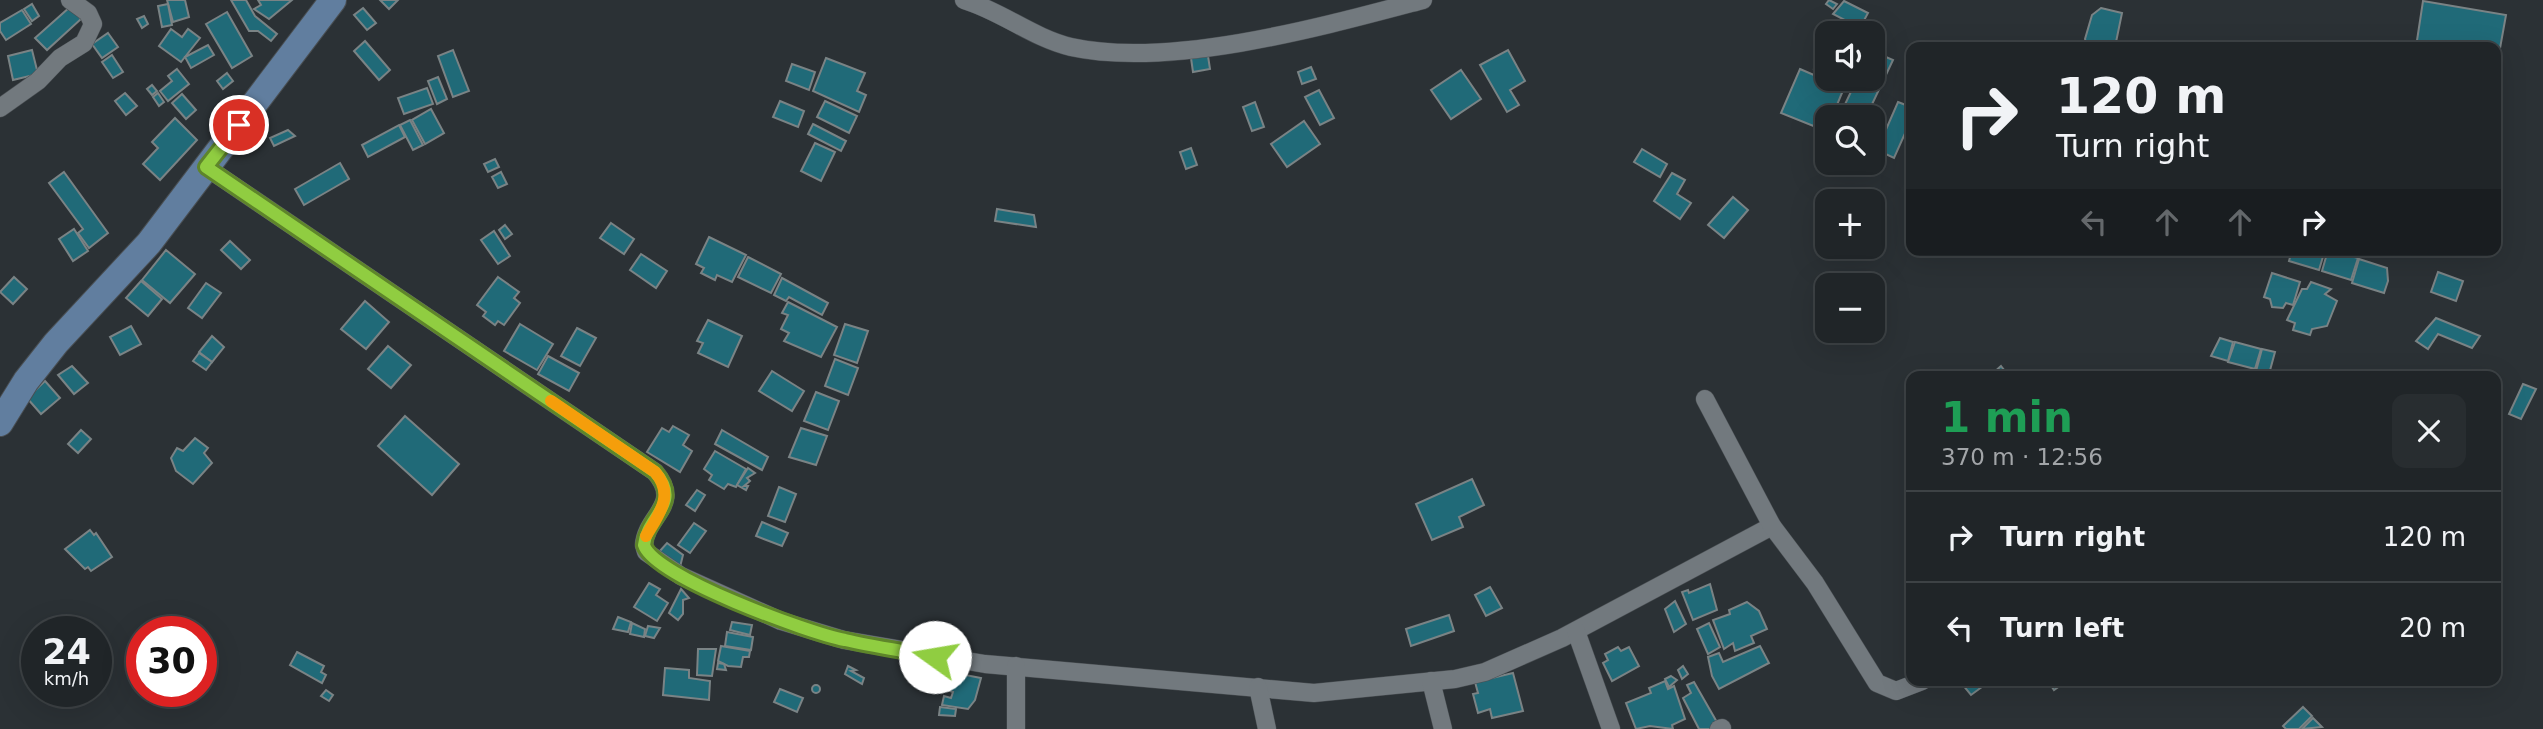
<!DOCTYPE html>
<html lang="en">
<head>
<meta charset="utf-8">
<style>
  body { margin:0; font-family:"DejaVu Sans",sans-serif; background:#282d30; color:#f1f3f6; height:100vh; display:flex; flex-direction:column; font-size:26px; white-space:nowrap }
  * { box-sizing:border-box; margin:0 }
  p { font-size:23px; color:#a2a5a8 }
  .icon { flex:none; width:38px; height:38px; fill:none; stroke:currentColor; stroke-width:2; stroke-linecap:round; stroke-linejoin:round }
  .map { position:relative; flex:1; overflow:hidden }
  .panel { position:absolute; left:1906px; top:371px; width:595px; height:315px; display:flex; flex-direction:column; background:#202528; border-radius:14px; box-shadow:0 7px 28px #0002,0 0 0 2px #3d4245 }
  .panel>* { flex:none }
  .hud { position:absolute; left:1906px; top:42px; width:595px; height:214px; border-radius:14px; box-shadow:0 7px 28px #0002,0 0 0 2px #3d4245; background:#202528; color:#f1f3f6; overflow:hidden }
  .controls { position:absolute; left:1815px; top:21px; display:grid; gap:14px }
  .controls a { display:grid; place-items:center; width:70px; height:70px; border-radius:14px; background:#202528; box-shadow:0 7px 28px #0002,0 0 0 2px #3d4245; font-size:35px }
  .speed { position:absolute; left:21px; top:616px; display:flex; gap:14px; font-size:35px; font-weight:700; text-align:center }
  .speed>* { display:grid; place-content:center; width:91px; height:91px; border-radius:50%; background:#202528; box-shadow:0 7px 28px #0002,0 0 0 2px #3d4245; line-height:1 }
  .speed small { font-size:18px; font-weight:400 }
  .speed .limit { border:10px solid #d22; background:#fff; color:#111 }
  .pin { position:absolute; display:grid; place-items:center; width:60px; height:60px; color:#fff; margin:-30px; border:4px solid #fff; border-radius:50%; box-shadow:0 2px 7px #0007 }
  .me { position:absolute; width:77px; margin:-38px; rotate:283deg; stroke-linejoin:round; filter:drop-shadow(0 0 5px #0008) }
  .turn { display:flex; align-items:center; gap:24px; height:147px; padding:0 35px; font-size:32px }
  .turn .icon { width:91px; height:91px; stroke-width:2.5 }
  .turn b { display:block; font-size:49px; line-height:60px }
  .lanes { display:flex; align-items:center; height:66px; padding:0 35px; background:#0003; justify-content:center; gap:35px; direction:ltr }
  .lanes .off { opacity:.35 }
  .round { display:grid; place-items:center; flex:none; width:74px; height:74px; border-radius:14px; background:#282d30 }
  .headline { display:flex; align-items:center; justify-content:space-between; height:119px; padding:0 35px }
  h1 { font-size:42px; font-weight:600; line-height:52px; color:#1e9e55 }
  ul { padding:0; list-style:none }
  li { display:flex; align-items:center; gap:21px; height:91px; padding:0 35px; border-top:2px solid #3d4245 }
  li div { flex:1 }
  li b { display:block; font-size:26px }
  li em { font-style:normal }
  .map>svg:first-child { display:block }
  .building { fill:#206a78; stroke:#7a8385; stroke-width:2 }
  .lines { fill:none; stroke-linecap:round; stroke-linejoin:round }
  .street-casing { stroke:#494e52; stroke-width:19 }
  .secondary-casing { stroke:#494e52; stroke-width:28 }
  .street { stroke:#72797e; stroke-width:18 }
  .secondary { stroke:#617e9f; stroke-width:26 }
  .route-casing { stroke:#5e852a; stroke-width:18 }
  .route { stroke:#90cd41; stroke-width:12 }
  .slow { stroke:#f59e0b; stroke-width:12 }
</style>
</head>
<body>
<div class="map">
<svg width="2543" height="729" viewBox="0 0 2543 729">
  <rect width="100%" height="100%" fill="#2b3135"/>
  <!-- building -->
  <g class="building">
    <polygon points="167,0 185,0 189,17 173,22"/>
    <polygon points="231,0 246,0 255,16 277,34 271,41 258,31 249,31"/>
    <polygon points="258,0 292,0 269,19 254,9 261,5"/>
    <polygon points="380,0 398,0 389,9"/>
    <polygon points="1829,0 1837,4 1833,9 1826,4"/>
    <polygon points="1844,1 1868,13 1860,28 1833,14"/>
    <polygon points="2423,1 2506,15 2499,54 2496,56 2496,47 2416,47"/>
    <polygon points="32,4 39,16 32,21 24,9"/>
    <polygon points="168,4 172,25 162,27 158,6"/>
    <polygon points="70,7 81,19 47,50 35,38"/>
    <polygon points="363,8 376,23 367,30 354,15"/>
    <polygon points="2101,8 2122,13 2115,47 2088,47 2085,39 2092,15"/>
    <polygon points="22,10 31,24 6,40 0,31 0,23"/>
    <polygon points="227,12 252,56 232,68 206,24"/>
    <polygon points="144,16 148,24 142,28 137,19"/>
    <polygon points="1844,20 1869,33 1837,33"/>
    <polygon points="171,29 182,37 188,29 200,38 181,62 159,46"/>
    <polygon points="108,33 118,47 102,58 92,44"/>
    <polygon points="365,41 390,70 379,80 354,51"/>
    <polygon points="208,45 214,55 191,68 185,57"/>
    <polygon points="1827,48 1827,77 1814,69"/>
    <polygon points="32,50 38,74 13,80 8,56"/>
    <polygon points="453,50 469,91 453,97 438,56"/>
    <polygon points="1508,50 1525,81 1510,90 1519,105 1507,112 1480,65"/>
    <polygon points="1872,51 1893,60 1866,117 1839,117 1857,79 1872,79"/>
    <polygon points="112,55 123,72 113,78 102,62"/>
    <polygon points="1208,56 1210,69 1193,72 1191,58"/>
    <polygon points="826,58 865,73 857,91 866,95 859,112 813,91"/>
    <polygon points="792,64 815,72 809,90 786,81"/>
    <polygon points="1311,67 1316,79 1302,84 1298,72"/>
    <polygon points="177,69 189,84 168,101 160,91 172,81 168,76"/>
    <polygon points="1800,69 1844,88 1832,117 1827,117 1826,131 1781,113"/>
    <polygon points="1461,70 1481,99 1451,119 1431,90"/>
    <polygon points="227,73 233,81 223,89 217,81"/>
    <polygon points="438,77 447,99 437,104 428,81"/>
    <polygon points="152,85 157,91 152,95 147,89"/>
    <polygon points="427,88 433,104 404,114 398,98"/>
    <polygon points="1319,90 1334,118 1320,125 1305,97"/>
    <polygon points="125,93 137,106 126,115 115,101"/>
    <polygon points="158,93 164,102 159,106 153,97"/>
    <polygon points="182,94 196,110 186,119 172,103"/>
    <polygon points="780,101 804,111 798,127 773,117"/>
    <polygon points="825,101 857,116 849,133 817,117"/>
    <polygon points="1255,102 1264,127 1252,131 1243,107"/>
    <polygon points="1898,102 1911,107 1911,120 1894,158 1877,150"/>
    <polygon points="431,109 444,133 425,144 412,120"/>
    <polygon points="175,118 197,140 160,180 143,164 158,148 152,142"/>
    <polygon points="410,120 423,145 413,150 400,125"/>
    <polygon points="1304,121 1320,144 1287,167 1271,144"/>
    <polygon points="813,124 846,141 841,151 808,134"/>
    <polygon points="399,125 405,137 368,157 362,145"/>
    <polygon points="288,130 295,136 274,146 270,138"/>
    <polygon points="815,143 835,152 821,181 801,171"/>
    <polygon points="1191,148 1197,165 1186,169 1180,152"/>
    <polygon points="1642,149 1667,164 1660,177 1634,162"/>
    <polygon points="495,159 499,167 488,172 484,164"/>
    <polygon points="340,163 349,179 304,205 295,189"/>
    <polygon points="64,172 108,233 89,248 78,233 83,229 49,183"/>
    <polygon points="501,172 507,184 498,188 492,177"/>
    <polygon points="1672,173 1685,180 1677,194 1691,203 1680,219 1654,201"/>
    <polygon points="1733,197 1748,210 1724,238 1708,225"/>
    <polygon points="997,209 1034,215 1036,227 995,221"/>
    <polygon points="611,223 634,239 624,254 600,238"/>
    <polygon points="505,225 512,234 505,239 499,230"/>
    <polygon points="74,229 88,251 73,261 59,239"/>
    <polygon points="494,231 510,256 498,264 481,240"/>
    <polygon points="709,237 746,255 732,282 717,275 715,280 701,273 704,268 696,264"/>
    <polygon points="230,241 250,260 241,269 221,250"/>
    <polygon points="166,250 195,274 170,303 142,280"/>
    <polygon points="2268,250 2289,250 2287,256"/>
    <polygon points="2292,250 2325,250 2319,270 2289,261"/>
    <polygon points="2328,250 2358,258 2351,280 2322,271"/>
    <polygon points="641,254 667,271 656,288 630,270"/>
    <polygon points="748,257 781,274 771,293 738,277"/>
    <polygon points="2359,259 2387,268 2388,281 2384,293 2352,283"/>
    <polygon points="2438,272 2463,281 2456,301 2431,292"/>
    <polygon points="2272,273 2300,282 2293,305 2286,303 2283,308 2272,307 2270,299 2264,297"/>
    <polygon points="14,277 27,289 13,304 0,292"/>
    <polygon points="498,277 519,292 514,298 520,303 504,325 498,321 495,325 483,316 486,312 477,305"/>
    <polygon points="782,278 828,303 822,315 789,297 786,301 774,295"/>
    <polygon points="141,281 162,299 148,316 126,298"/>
    <polygon points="2311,282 2331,289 2325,294 2337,301 2327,326 2312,329 2310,335 2293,330 2295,323 2287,320 2302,289 2307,289"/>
    <polygon points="206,283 221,293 202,318 188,308"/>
    <polygon points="365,301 389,322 366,349 341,329"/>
    <polygon points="788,302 837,327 821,357 784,341 789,333 781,329 788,315 782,313"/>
    <polygon points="2436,318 2480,336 2472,348 2438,334 2428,349 2416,341"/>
    <polygon points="708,320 742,336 728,367 698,353 703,343 697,341"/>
    <polygon points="520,324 553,344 537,370 504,351"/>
    <polygon points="845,324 868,331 857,363 834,355"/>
    <polygon points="131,326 141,344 120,355 110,337"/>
    <polygon points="577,328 596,338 580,366 561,356"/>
    <polygon points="212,336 224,347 212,362 199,352"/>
    <polygon points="2220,338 2233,342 2228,361 2211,356"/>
    <polygon points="2235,342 2261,349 2255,369 2228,362"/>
    <polygon points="388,346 411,365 391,388 368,369"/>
    <polygon points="2262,349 2275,352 2269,374 2256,371"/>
    <polygon points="199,353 212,362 206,370 193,361"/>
    <polygon points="548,356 579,373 569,391 538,374"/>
    <polygon points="835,359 858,368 848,395 825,386"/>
    <polygon points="72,366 88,383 74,394 58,375"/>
    <polygon points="2001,366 2008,375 1994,376 1992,374"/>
    <polygon points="772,371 804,391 792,411 759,391"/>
    <polygon points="45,381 60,398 41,414 27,398"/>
    <polygon points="2523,384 2536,389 2521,419 2509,414"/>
    <polygon points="816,392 839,401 828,430 804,421"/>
    <polygon points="405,416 459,464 432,495 378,446"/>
    <polygon points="673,426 689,435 683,445 692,451 680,472 647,452 662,428 669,432"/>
    <polygon points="801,428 827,436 816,465 789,457"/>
    <polygon points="81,430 91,439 78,453 68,444"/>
    <polygon points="722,430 768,457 762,470 715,444"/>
    <polygon points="195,438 208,448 204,453 212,463 193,484 176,471 171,458 177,448 183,451"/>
    <polygon points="715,451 746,469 736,487 728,484 724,489 709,480 712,475 704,469"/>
    <polygon points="748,468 755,473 747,478 750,481 744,486 748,486 746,490 737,485"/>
    <polygon points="1472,479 1484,505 1459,517 1463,527 1432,540 1416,504"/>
    <polygon points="779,487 796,494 785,522 768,516"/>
    <polygon points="697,490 705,495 695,511 686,505"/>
    <polygon points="762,522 788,533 782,546 756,536"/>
    <polygon points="694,523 706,531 690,553 678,545"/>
    <polygon points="90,530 94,535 96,533 112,557 91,571 88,567 85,569 65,549"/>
    <polygon points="667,543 683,555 679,571 659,552"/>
    <polygon points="649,583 660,589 656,595 668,603 657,621 634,607"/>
    <polygon points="1710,584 1717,610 1693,620 1682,592 1688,590 1689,593"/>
    <polygon points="1490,587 1502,608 1486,616 1475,595"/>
    <polygon points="681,589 689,598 683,600 683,614 678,620 669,613"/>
    <polygon points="1675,601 1686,624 1674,632 1665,609"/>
    <polygon points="1747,602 1759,611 1767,629 1751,636 1754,643 1735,651 1733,643 1724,649 1713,620 1730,614 1729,610"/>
    <polygon points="1449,615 1454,631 1411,646 1406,629"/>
    <polygon points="618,617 631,622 628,632 613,629"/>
    <polygon points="732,622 752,625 750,635 730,630"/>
    <polygon points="632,623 645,629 644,637 630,634"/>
    <polygon points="1709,623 1720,647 1708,654 1697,629"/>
    <polygon points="648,626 660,628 654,638 645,636"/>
    <polygon points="727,632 753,637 751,650 725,646"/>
    <polygon points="721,646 750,651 749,657 743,657 741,667 728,666 718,661"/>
    <polygon points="1760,646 1769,663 1719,689 1712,676 1708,657 1719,653 1723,662"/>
    <polygon points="1618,647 1621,651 1629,647 1639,666 1612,681 1603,663 1608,660 1605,654"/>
    <polygon points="698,649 716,649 712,676 697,675"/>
    <polygon points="297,652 324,666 321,672 326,675 322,683 290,665"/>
    <polygon points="718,663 724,664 726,670 717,669"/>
    <polygon points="848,666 856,670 851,671 864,678 862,684 845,674"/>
    <polygon points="1683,666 1688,674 1682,679 1678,670"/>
    <polygon points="665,668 689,670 689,678 710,681 709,700 663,695"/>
    <polygon points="950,672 981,678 975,700 968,709 942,705 944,696 951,698 953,692 944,689"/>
    <polygon points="1513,673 1523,711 1492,718 1490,709 1478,713 1473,694 1478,693 1475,682"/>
    <polygon points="1671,676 1677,680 1669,687 1665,679"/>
    <polygon points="1665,681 1668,689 1674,686 1685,719 1672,725 1673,729 1650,726 1636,729 1626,703 1651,693 1649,688"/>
    <polygon points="1966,681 1990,681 1971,695 1962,684"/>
    <polygon points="2048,681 2063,681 2064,683 2054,690"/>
    <polygon points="1694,682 1718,724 1710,729 1699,729 1683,698 1691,693 1687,685"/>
    <circle cx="816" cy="689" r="4"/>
    <polygon points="780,689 803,698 797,712 774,702"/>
    <polygon points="326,690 333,695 329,701 321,696"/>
    <polygon points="940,707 956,709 955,716 939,715"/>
    <polygon points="2303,707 2312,716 2299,729 2286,729 2283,726"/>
    <polygon points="2313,718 2322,727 2302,729"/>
  </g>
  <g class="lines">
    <defs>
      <g id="street">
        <path d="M 964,0 C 1001,11 1033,38 1071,47 C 1171,69 1325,26 1423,0"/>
        <polyline points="0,108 38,81 60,58 84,43 93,24 88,13 70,0"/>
        <path d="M 206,167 L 655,472 C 683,505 646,515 644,545 L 646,552 L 681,576 L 781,621 L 844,640 L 985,664 L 1314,693 L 1455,679 L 1485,672 L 1562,638 L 1772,526"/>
        <polyline points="1705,399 1772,526 1815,583 1877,683 1896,691 1922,681"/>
        <polyline points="1576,631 1611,729"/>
        <polyline points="1431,681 1443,729"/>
        <polyline points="1258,687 1267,729"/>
        <polyline points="1016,729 1016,666"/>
        <polyline points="1719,729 1722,728"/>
      </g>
      <polyline id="secondary" points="0,423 26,381 56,343 149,243 333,0"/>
    </defs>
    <!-- street casing -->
    <use href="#street" class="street-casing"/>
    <!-- secondary casing -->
    <use href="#secondary" class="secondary-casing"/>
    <!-- street -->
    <use href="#street" class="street"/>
    <!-- secondary -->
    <use href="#secondary" class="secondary"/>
  </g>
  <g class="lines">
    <defs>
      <path id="route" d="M 239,125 L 206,167 L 655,472 C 683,504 647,515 644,545 C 654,577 809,633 845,640 C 875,647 905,651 935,657"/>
    </defs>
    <!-- route casing -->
    <use href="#route" class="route-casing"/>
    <!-- route -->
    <use href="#route" class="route"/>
    <!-- slow -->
    <path class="slow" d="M 551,401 L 655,472 C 675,495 659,514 646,536"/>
  </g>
</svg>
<div class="controls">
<a><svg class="icon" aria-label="sound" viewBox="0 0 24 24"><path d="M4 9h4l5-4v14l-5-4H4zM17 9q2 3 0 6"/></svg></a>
<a><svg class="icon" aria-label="search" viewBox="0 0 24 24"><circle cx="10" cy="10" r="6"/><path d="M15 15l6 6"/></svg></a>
<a>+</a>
<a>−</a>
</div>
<div class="speed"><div>24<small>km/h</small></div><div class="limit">30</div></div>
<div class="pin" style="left:239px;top:125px;background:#d93025"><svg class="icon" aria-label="arrive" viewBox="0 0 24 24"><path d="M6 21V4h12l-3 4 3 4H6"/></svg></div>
<svg class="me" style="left:935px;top:657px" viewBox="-20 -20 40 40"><circle r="19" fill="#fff"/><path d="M0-13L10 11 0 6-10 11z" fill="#90cd41"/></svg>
<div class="hud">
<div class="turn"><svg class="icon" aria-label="right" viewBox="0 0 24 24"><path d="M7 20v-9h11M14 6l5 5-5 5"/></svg><div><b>120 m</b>Turn right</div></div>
<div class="lanes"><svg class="icon off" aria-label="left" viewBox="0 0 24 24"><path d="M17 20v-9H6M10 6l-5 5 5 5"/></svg><svg class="icon off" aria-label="ahead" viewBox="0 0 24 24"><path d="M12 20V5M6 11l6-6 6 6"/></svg><svg class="icon off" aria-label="ahead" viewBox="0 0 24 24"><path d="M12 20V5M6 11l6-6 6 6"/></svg><svg class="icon" aria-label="right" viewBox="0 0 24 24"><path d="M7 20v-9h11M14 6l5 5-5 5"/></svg></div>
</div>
<section class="panel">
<div class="headline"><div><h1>1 min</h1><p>370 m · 12:56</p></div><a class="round"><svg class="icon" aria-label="close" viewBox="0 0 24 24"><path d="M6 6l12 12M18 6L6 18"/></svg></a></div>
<ul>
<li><svg class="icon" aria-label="right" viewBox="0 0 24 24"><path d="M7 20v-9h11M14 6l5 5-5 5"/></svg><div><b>Turn right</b></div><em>120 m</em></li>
<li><svg class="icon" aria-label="left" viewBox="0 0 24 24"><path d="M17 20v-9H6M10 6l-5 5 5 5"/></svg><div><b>Turn left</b></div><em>20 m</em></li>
</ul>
</section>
</div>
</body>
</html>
